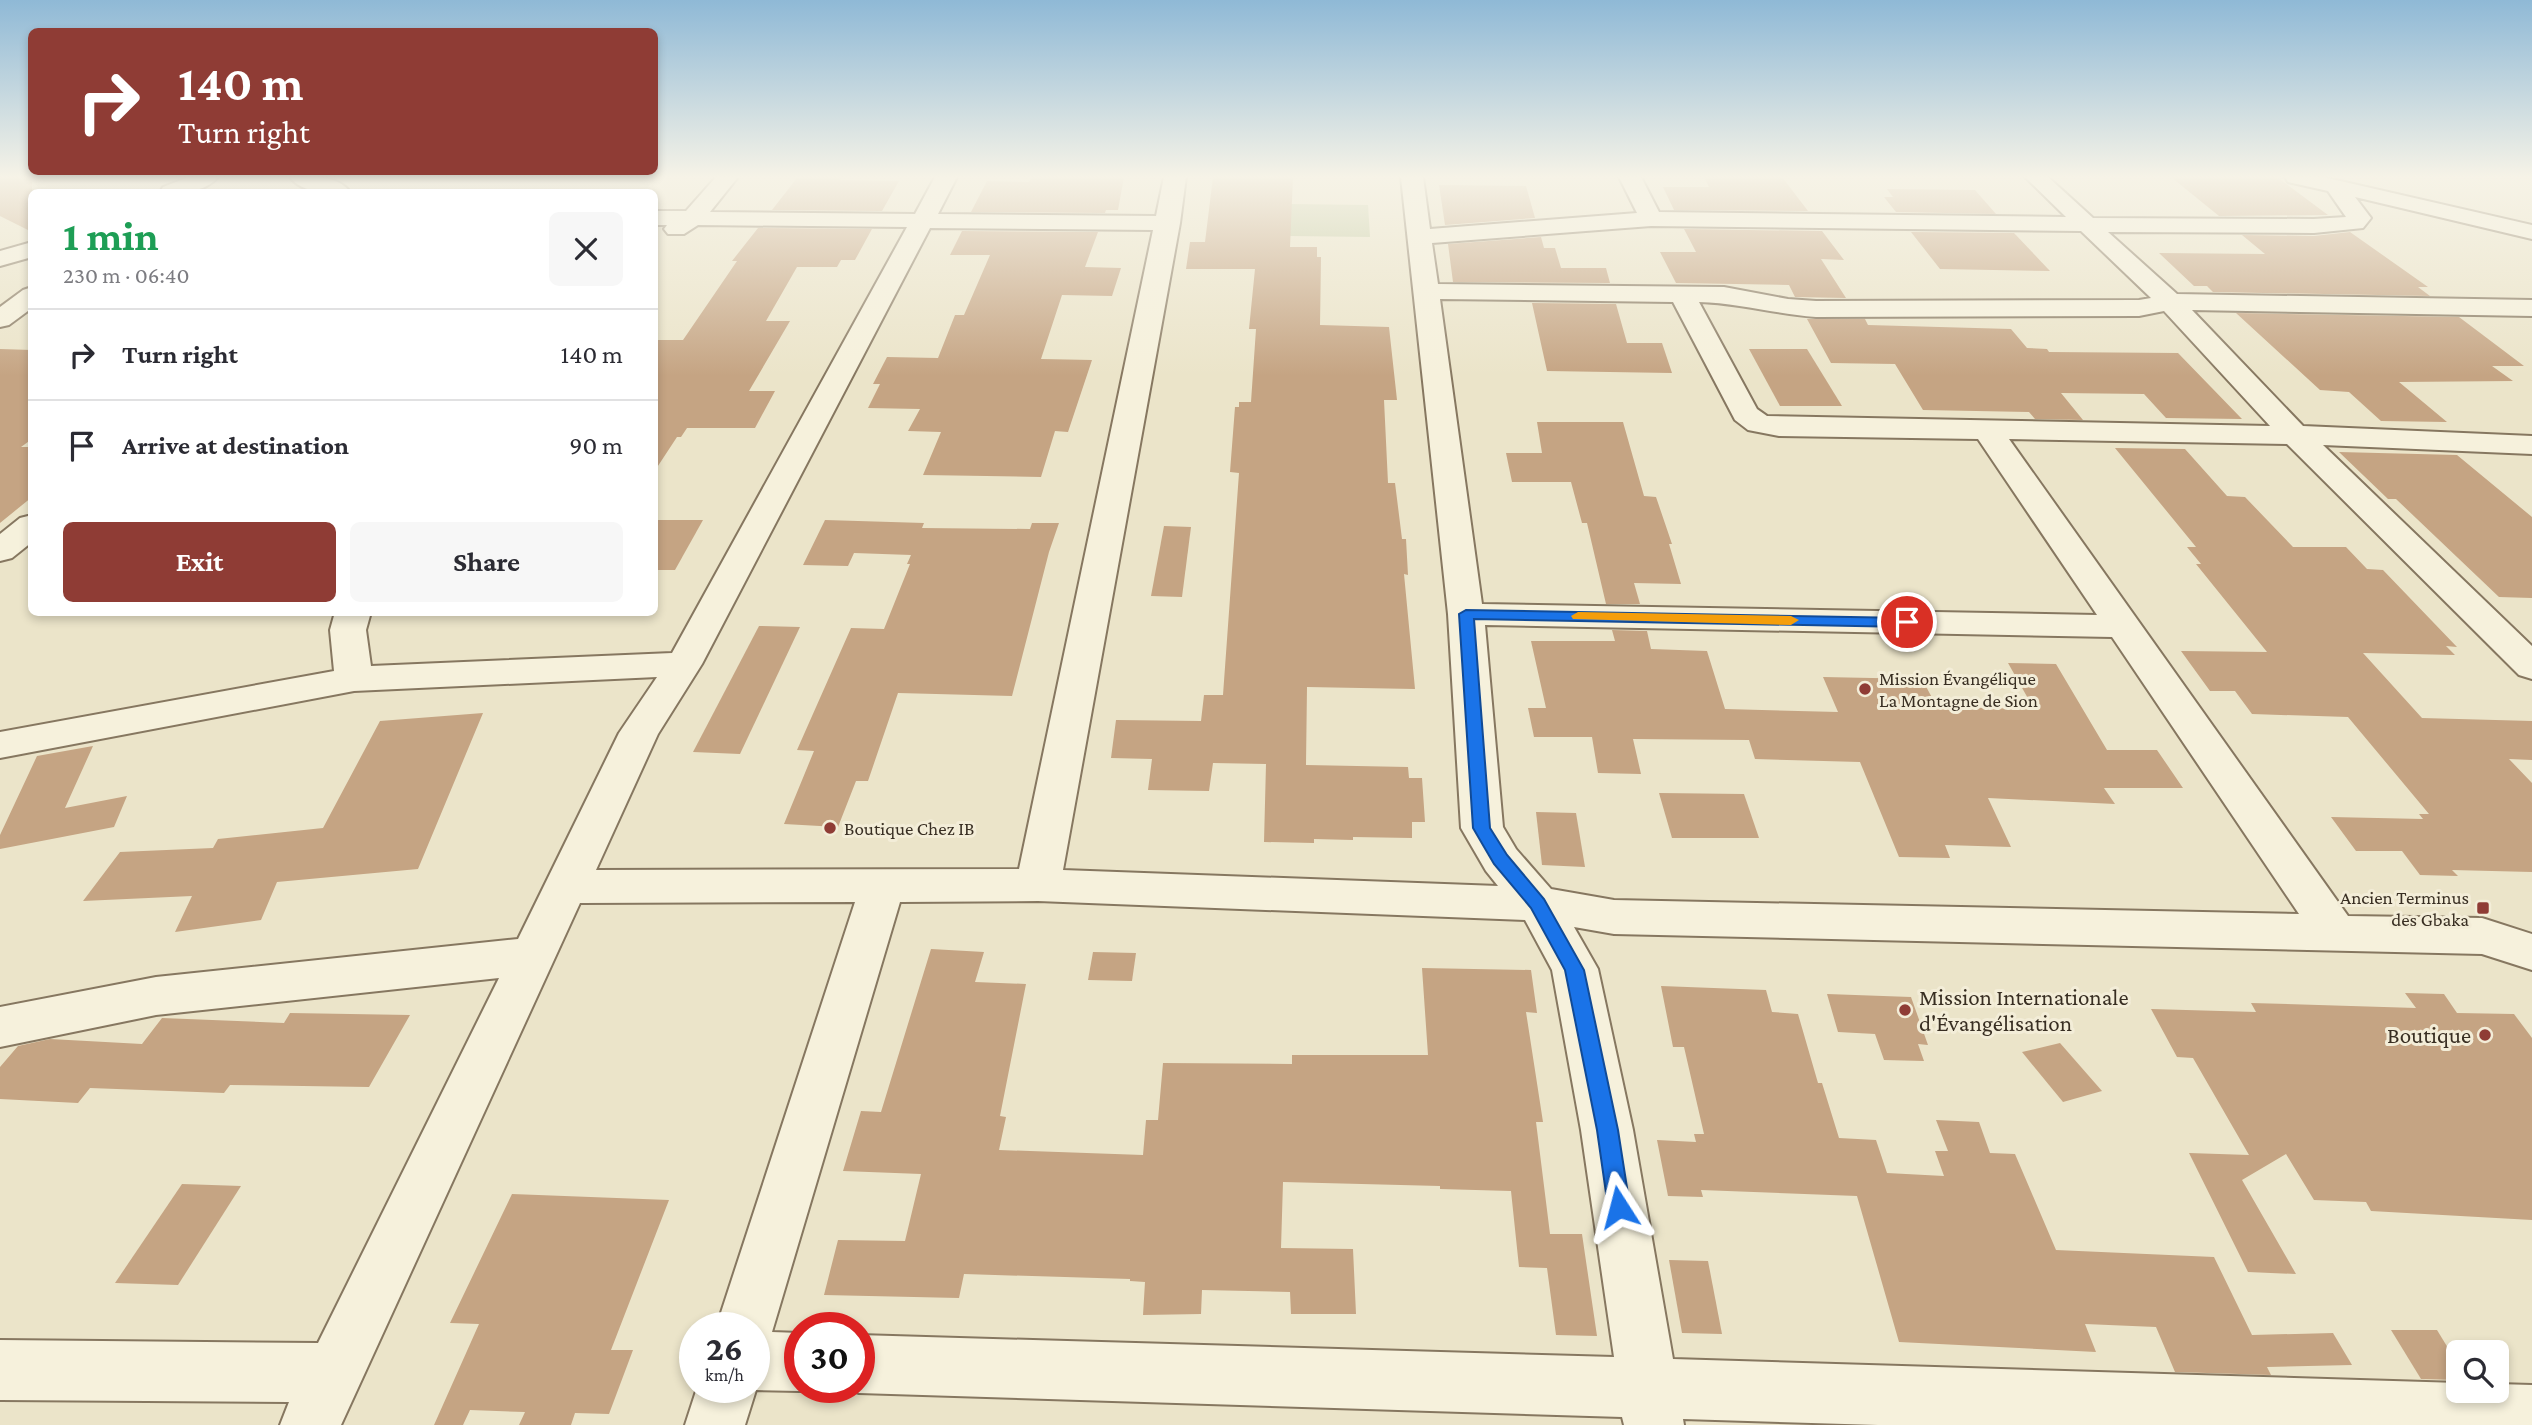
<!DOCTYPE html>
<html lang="en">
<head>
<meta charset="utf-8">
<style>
  body { margin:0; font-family:"Crimson Pro",serif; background:#f7f7f7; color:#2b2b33; height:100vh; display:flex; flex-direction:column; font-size:26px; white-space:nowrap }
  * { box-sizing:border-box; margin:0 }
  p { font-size:23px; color:#7c7c81 }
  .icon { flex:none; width:38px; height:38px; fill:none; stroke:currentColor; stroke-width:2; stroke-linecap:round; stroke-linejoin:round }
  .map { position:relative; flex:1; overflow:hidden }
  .panel { position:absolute; left:28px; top:189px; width:630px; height:427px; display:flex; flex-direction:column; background:#fff; border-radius:10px; box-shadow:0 4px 10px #0003 }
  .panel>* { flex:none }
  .hud { position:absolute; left:28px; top:28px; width:630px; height:147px; border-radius:10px; box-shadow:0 4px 10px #0003; background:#8f3c35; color:#fff; overflow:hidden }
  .tools { position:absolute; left:2446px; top:1340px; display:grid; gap:14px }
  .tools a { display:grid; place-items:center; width:63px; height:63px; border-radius:10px; background:#fff; box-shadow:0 4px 10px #0003; font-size:35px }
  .speed { position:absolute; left:679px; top:1312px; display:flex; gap:14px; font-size:35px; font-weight:700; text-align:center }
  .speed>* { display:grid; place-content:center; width:91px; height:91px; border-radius:50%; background:#fff; box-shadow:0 4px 10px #0003; line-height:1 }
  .speed small { font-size:18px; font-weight:400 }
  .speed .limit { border:10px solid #d22; background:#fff; color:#111 }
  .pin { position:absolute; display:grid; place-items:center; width:60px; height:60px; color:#fff; margin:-30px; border:4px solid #fff; border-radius:50%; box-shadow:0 2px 7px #0007 }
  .me { position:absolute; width:77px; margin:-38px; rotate:351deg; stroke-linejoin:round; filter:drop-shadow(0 0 5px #0008) }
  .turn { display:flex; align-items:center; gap:24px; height:147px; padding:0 35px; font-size:32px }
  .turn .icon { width:91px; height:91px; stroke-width:2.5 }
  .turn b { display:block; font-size:49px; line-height:60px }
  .round { display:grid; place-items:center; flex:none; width:74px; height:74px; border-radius:10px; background:#f7f7f7 }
  .head { display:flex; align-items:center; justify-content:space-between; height:119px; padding:0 35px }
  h1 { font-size:42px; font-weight:700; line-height:52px; color:#1e9e55 }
  .cta { display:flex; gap:14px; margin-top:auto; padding:14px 35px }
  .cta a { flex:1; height:80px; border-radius:10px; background:#8f3c35; color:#fff; font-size:28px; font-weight:700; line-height:80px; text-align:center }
  .cta a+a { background:#f7f7f7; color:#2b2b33 }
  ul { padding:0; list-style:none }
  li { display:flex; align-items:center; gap:21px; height:91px; padding:0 35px; border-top:2px solid #e1e1e2 }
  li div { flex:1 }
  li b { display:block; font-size:26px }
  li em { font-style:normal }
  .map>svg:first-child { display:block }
  .green { fill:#c0c89e }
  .building { fill:#c5a483 }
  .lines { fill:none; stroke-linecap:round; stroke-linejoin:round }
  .minor-casing { stroke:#867760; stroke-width:4 }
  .minor { fill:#f6f1dc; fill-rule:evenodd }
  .route { fill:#1a73e8; stroke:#114b97; stroke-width:2 }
  .slow { fill:#f59e0b }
  .poi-dot { fill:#8f3c35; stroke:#f3edd8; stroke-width:2.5 }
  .labels { text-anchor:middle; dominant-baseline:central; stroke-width:6; stroke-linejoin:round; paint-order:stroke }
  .poi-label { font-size:19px; fill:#382e22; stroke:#f3edd8; text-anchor:start }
  .near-poi-label { font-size:23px; fill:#382e22; stroke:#f3edd8; text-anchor:start }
</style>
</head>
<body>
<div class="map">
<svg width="2532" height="1425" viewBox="0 0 2532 1425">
  <rect width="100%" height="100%" fill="#ebe4c9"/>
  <!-- green -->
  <polygon class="green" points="1219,203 1368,205 1370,237 1214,235"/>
  <!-- building -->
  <g class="building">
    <polygon points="0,177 32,177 32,232 0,216"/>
    <polygon points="802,177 842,177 840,180 899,181 882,211 772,210 797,178"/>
    <polygon points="1032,177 1124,177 1118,210 1106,210 1105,213 971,212 987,181 1029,182"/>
    <polygon points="1213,177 1293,177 1290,247 1317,247 1317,257 1321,257 1320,325 1389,327 1397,400 1384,400 1388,483 1395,483 1402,539 1406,539 1408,575 1404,574 1415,689 1307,687 1306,765 1408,767 1409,778 1422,778 1425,822 1412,822 1412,838 1353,837 1353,840 1314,839 1314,843 1264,842 1266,764 1213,763 1209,791 1148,790 1152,759 1111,758 1116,720 1201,721 1204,695 1223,695 1239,473 1230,472 1235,407 1239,407 1239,402 1251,402 1256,329 1249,329 1255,269 1186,269 1190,242 1205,242"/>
    <polygon points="1704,177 1782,177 1808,211 1674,210 1663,187 1709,187"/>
    <polygon points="2171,177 2277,177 2328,215 2219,216"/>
    <polygon points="1439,185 1526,186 1535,218 1445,225"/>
    <polygon points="1887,189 1975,190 1996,214 1896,212 1884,197 1893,197"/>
    <polygon points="758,228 872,229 855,260 841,260 837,267 797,267 766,321 790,321 749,391 775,391 755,428 687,428 681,437 677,437 654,472 654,340 683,340 737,261 732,261"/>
    <polygon points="1684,229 1822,231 1844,260 1821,259 1846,298 1795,297 1789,285 1676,283 1660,252 1696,252"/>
    <polygon points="962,231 1098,232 1085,267 1121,268 1112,296 1062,295 1041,359 1092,360 1068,432 1055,431 1041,477 923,475 941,432 908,431 920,409 868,408 880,384 873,384 887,357 938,358 955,315 964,315 990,255 950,255"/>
    <polygon points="1911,232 2014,233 2050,271 1940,269"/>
    <polygon points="2350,232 2428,287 2418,287 2430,296 2213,292 2207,286 2194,286 2159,253 2265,254 2242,235 2314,236"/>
    <polygon points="1541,237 1544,248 1555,248 1561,268 1606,268 1610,283 1453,282 1448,244"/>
    <polygon points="1532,303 1616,304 1627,343 1662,343 1672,373 1547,371"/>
    <polygon points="2236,313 2459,317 2524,366 2492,366 2513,381 2399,382 2447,422 2381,421 2349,392 2320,390"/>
    <polygon points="1807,319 1865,319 1868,325 2011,329 2027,348 2047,349 2049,352 2178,353 2242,419 2166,418 2144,394 2061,393 2083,420 2035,419 2029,412 1923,410 1895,364 1831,363"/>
    <polygon points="0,349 32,350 32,439 21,447 32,447 32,497 0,523"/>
    <polygon points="1749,349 1807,349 1842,406 1780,406"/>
    <polygon points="1537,422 1623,422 1644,496 1656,497 1672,544 1669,544 1681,584 1634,583 1640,604 1606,604 1587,523 1582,523 1571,482 1512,482 1506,453 1542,453"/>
    <polygon points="2115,448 2185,449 2227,496 2245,497 2293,547 2346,547 2367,569 2383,570 2457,647 2446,646 2455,655 2363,653 2422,718 2532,721 2532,760 2509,759 2532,783 2532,872 2452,870 2458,876 2420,875 2402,851 2356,851 2331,817 2423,819 2419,814 2429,814 2348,717 2252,714 2235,691 2210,691 2181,651 2267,652 2196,564 2201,564 2187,547 2196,547"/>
    <polygon points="2339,452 2457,455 2532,517 2532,598 2499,597 2396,499 2388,499"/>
    <polygon points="654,520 703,520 675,570 654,570"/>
    <polygon points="825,520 924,523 922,528 1030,529 1032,523 1059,523 1049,552 1012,696 898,693 868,781 856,781 838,827 784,824 814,751 797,750 851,628 884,629 910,564 907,564 911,555 854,553 848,566 803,565"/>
    <polygon points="1164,526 1191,527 1182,597 1151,596"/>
    <polygon points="759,626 800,627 740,754 693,752"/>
    <polygon points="1612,630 1647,631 1651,649 1707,651 1725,709 1838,712 1823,677 1922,679 1937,707 2034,709 2008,663 2056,664 2107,750 2157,750 2183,788 2104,788 2115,804 1988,798 2011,847 1945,845 1950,858 1899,857 1860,762 1755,759 1749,740 1633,739 1641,774 1598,773 1592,737 1534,737 1528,708 1546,708 1531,641 1615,641"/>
    <polygon points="483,713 418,869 277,882 261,920 175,932 192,896 83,901 120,852 213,848 218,839 323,828 380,721"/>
    <polygon points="93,746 65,808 127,796 114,827 0,849 0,835 37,756"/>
    <polygon points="1659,793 1744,794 1759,838 1672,838"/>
    <polygon points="1536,812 1576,813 1585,867 1542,865"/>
    <polygon points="931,949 984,952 975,982 1026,984 1000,1116 1006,1117 999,1150 1143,1155 1146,1120 1158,1120 1163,1063 1292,1064 1292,1055 1428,1055 1422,968 1531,970 1537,1013 1526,1012 1543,1122 1536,1122 1550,1234 1582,1234 1597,1336 1556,1335 1547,1268 1519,1267 1511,1191 1440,1189 1440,1186 1283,1182 1281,1248 1353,1249 1356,1314 1291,1314 1290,1292 1202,1290 1201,1314 1143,1315 1145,1282 1130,1281 1130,1279 964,1274 959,1298 824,1295 838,1240 905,1241 921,1174 843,1171 861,1111 881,1112"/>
    <polygon points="1093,952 1136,953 1132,981 1088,980"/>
    <polygon points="1661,986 1766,990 1772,1012 1798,1014 1818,1083 1822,1083 1839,1138 1876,1140 1887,1173 1944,1176 1935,1151 1948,1151 1936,1120 1979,1122 1990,1153 2015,1154 2056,1250 2214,1257 2252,1335 2333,1333 2352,1365 2267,1367 2271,1375 2175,1372 2156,1327 2085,1324 2096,1352 1899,1342 1857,1196 1701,1190 1703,1197 1668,1196 1657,1140 1696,1142 1694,1134 1704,1134 1684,1047 1673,1047"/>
    <polygon points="2405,993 2444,994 2457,1013 2514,1014 2532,1038 2532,1220 2371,1211 2366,1202 2314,1200 2286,1154 2242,1180 2296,1274 2248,1272 2189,1153 2249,1155 2193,1058 2177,1057 2151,1009 2256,1012 2251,1003 2416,1008"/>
    <polygon points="1827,994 1911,997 1928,1045 1918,1044 1924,1061 1884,1060 1875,1034 1838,1032"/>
    <polygon points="290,1013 410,1015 369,1087 230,1085 224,1093 90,1088 78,1103 0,1099 0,1067 18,1046 50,1039 142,1044 162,1018 284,1023"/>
    <polygon points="2060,1043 2102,1091 2063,1102 2022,1052"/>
    <polygon points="182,1184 241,1186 178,1285 115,1283"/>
    <polygon points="512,1194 669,1200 611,1350 633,1350 609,1414 575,1413 571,1425 519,1425 525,1412 470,1410 463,1425 434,1425 479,1324 450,1323"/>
    <polygon points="1669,1260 1708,1261 1722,1334 1682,1333"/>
    <polygon points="2391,1330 2437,1330 2459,1366 2459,1380 2421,1379"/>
  </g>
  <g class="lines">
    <defs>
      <g id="minor">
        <path d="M 189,177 L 218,177 C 205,193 178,194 160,192 L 163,187 Z"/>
        <path d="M 290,177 C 308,176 338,175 350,192 C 332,194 302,194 290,177 Z"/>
        <path d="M 716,177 L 738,177 L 710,212 L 915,214 L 935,177 L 957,177 L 938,214 L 1156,216 L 1164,177 L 1186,177 L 1180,223 L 1063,870 L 1498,886 L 1486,871 L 1461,828 L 1448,614 L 1401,177 L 1423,177 L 1430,229 L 1637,213 L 1619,177 L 1641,177 L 1659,212 L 2066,217 L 2025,177 L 2048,177 L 2093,218 L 2314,219 L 2346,217 L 2328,191 L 2288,182 L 2285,177 L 2323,177 L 2532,225 L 2532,239 L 2355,197 L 2371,218 L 2363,228 L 2314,233 L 2108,232 L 2177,294 L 2532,300 L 2532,316 L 2192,310 L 2303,426 L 2532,436 L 2532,454 L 2323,445 L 2532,646 L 2532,679 L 2519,675 L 2287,444 L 2009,439 L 2348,916 L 2482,918 L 2532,934 L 2532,970 L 2482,954 L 1614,934 L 1574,927 L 1598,969 L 1633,1130 L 1673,1359 L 2459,1383 L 2459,1391 L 2497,1391 L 2497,1384 L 2532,1385 L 2532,1425 L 1878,1425 L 1683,1419 L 1684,1425 L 1624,1425 L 1622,1417 L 859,1393 L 845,1388 L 859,1388 L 859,1335 L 1614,1357 L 1581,1130 L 1552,970 L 1525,920 L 1038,901 L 900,902 L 772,1332 L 800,1333 L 800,1388 L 809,1388 L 800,1391 L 756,1390 L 745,1425 L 685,1425 L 697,1388 L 754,1388 L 754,1328 L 716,1328 L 855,902 L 580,903 L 341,1425 L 280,1425 L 289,1402 L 0,1400 L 0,1340 L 318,1343 L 499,978 L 156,1015 L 0,1047 L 0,1007 L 156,977 L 518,939 L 619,733 L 657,677 L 354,691 L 0,758 L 0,732 L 334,671 L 330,630 L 335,612 L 371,612 L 366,630 L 371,666 L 672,653 L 907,227 L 698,225 L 684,234 L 668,234 L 664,229 L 667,225 L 654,225 L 654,211 L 686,211 ZM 1651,226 L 2081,231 L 2151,298 L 2139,300 L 1816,301 L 1788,299 L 1724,287 L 1438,284 L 1432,243 ZM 930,228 L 1153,230 L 1019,869 L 596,870 L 658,734 L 702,664 ZM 1440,299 L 1673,302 L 1735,420 L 1748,430 L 1779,436 L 1978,439 L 2097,615 L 1482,604 ZM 1699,302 C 1738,303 1776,314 1816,317 L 2139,316 L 2164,311 L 2270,426 L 1767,416 L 1757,409 ZM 1485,625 L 2112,637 L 2299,914 L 1614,900 L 1551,889 L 1516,849 L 1503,827 Z"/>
        <polygon points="32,242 32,257 0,266 0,251"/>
        <polygon points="32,287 32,308 9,325 0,327 0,307 23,290"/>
        <polygon points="32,515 32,542 12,558 0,561 0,534 20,518"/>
      </g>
    </defs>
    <!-- minor casing -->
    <use href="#minor" class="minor-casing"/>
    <!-- minor -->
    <use href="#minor" class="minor"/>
  </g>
  <!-- sky -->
  <linearGradient id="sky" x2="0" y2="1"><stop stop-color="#8fb9d6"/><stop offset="0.47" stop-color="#f6f3e7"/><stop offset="1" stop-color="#f6f3e7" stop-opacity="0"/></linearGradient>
  <rect width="2532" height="376" fill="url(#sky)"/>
  <!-- route -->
  <polygon class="route" points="1466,610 1907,618 1914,622 1907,627 1474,619 1490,828 1507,855 1544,899 1584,970 1618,1130 1630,1207 1627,1215 1619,1218 1611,1215 1608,1207 1597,1130 1565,970 1531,908 1494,864 1473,828 1459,614"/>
  <!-- slow -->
  <polygon class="slow" points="1578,612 1791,616 1799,620 1791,625 1573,619 1571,616"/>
  <!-- markers -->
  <g class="poi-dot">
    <circle cx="1865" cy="689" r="7"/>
    <circle cx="830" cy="828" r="7"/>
    <rect x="2476" y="901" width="14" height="14" rx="3.5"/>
    <circle cx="1905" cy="1010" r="7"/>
    <circle cx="2485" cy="1035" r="7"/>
  </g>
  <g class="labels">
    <!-- poi labels -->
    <g class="poi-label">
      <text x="1879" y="678">Mission Évangélique<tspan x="1879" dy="22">La Montagne de Sion</tspan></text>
      <text x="844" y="828">Boutique Chez IB</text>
      <text x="2469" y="897" text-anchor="end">Ancien Terminus<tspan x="2469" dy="22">des Gbaka</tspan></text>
    </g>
    <!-- near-poi labels -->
    <g class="near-poi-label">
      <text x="1919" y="997">Mission Internationale<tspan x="1919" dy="26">d'Évangélisation</tspan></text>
      <text x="2471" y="1035" text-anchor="end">Boutique</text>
    </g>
  </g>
</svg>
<div class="tools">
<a><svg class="icon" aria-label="search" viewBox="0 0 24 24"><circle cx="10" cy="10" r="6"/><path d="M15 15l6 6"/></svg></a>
</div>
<div class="speed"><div>26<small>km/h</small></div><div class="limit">30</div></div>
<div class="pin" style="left:1907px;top:622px;background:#d93025"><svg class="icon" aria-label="arrive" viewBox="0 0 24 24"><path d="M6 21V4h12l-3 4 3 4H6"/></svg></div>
<svg class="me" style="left:1619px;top:1207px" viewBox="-20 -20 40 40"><path d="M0-17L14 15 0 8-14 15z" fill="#1a73e8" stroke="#fff" stroke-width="4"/></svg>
<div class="hud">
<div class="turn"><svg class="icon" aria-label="right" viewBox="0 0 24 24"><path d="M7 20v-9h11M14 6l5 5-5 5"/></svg><div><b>140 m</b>Turn right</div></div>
</div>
<section class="panel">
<div class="head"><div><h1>1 min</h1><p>230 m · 06:40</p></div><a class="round"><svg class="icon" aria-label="close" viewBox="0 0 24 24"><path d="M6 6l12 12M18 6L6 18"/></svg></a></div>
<ul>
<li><svg class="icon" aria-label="right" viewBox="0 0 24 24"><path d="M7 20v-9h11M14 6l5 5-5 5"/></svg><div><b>Turn right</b></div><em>140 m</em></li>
<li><svg class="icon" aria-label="arrive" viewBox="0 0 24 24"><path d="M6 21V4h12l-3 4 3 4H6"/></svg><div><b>Arrive at destination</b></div><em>90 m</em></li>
</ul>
<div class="cta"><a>Exit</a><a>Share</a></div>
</section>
</div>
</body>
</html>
